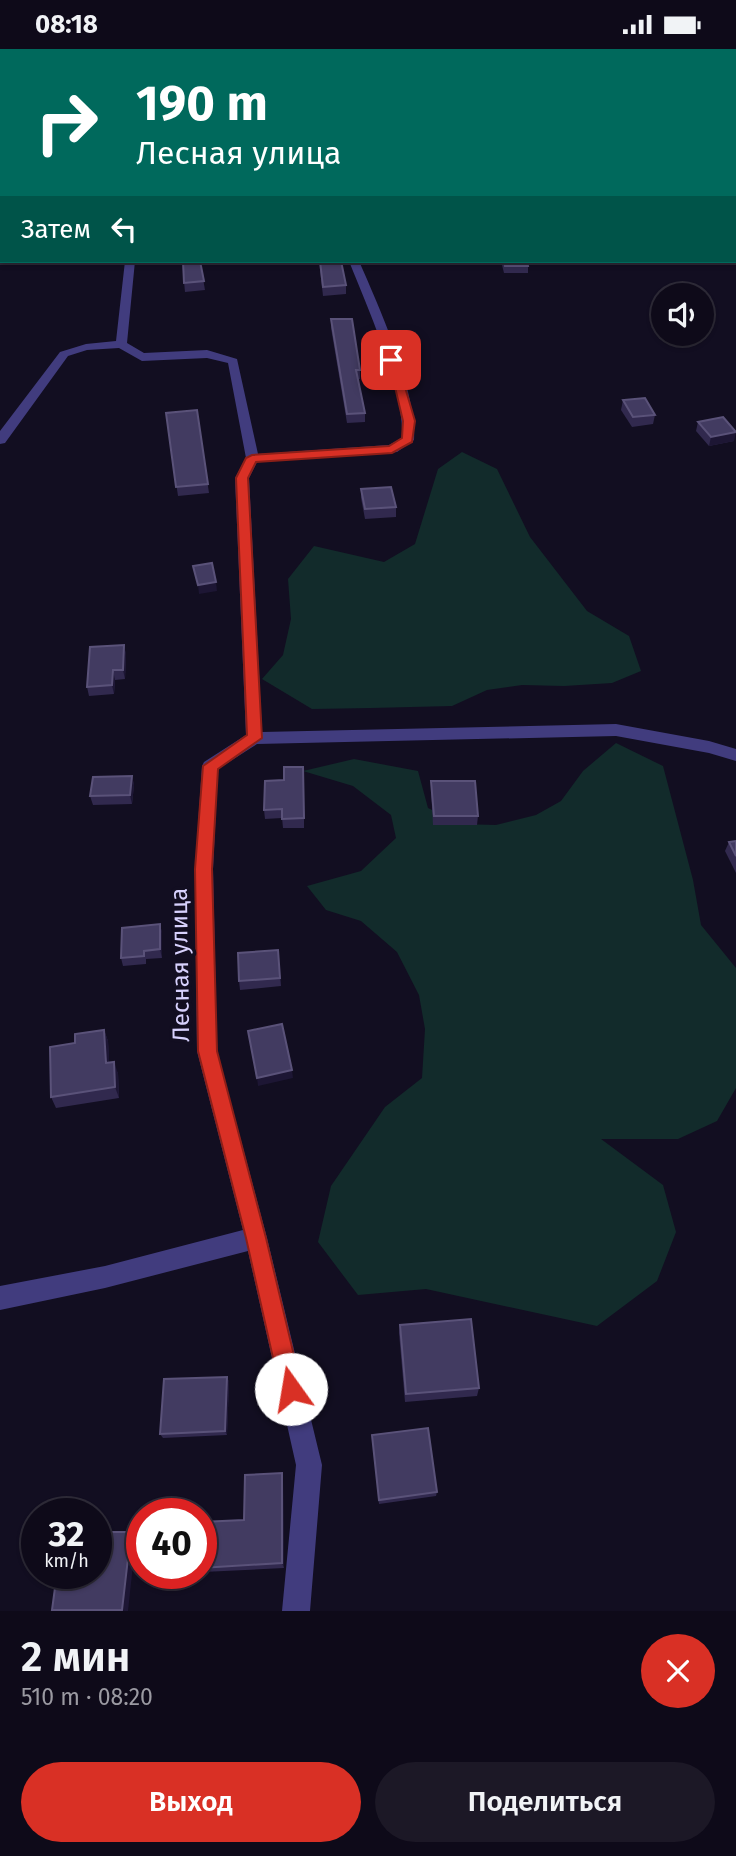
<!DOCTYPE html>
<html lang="ru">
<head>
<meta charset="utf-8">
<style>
  body { margin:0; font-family:"Fira Sans",sans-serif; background:#1c1826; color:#f1f3f6; height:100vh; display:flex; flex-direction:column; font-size:26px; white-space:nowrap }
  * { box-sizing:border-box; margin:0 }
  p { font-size:23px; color:#9b9aa2 }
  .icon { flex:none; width:38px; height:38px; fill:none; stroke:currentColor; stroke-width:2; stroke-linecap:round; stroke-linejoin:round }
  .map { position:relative; height:1562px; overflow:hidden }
  .drawer { display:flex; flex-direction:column; background:#0e0a19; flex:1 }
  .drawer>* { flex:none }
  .top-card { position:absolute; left:0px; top:0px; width:737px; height:214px; box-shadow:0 2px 5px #0004,0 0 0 2px #2e2b38; background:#00695c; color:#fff; overflow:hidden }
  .fabs { position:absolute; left:651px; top:234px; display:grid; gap:14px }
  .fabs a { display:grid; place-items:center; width:63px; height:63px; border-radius:50%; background:#0e0a19; box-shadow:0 2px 5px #0004,0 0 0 2px #2e2b38; font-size:35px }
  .speed { position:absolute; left:21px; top:1449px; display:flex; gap:14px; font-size:35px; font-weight:700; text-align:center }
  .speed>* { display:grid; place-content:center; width:91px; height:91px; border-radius:50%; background:#0e0a19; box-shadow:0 2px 5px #0004,0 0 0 2px #2e2b38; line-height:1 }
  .speed small { font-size:18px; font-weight:400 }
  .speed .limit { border:10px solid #d22; background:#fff; color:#111 }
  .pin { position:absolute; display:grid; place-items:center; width:60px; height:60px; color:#fff; margin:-30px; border-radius:14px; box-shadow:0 4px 10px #0006 }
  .me { position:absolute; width:77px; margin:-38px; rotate:347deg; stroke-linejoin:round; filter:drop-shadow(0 0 5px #0008) }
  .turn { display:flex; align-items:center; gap:24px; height:147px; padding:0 21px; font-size:32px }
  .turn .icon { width:91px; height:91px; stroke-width:2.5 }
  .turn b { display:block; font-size:49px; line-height:60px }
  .then { display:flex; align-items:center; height:66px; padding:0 21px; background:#0003; gap:14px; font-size:26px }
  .round { display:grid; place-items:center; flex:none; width:74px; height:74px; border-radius:37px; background:#1c1826 }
  .summary { display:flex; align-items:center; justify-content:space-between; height:119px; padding:0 21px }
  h1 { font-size:42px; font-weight:600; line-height:52px }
  .action { display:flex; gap:14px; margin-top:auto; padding:14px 21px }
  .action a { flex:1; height:80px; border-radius:42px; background:#d93025; color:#fff; font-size:28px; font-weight:600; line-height:80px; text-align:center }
  .action a+a { background:#1c1826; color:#f1f3f6 }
  .status { display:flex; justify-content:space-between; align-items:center; height:49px; padding:0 35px; background:#0e0a19; direction:ltr }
  .status svg { height:19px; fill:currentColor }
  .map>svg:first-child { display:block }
  .green { fill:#122b2b }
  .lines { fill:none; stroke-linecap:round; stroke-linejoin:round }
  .minor { fill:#413c7e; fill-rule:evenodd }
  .wall { fill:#31294e }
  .shaded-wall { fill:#1d1634 }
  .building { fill:#423b61; stroke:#5a5279; stroke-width:2 }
  .route { fill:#d93025; stroke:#8d1f18; stroke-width:2 }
  .labels { text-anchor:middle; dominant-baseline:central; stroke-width:7; stroke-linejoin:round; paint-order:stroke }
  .street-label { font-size:24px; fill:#d7d1fd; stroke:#120e21 }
</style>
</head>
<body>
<div class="status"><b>08:18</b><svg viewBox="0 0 49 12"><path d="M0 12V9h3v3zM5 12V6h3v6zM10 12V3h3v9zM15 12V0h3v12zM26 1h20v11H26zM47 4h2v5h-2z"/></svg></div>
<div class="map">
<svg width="736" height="1562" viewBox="0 0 736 1562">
  <rect width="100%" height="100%" fill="#120e21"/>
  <!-- green -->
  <g class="green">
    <polygon points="0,0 296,0 298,2 2,2 0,112"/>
    <polygon points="462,403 497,420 530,488 587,562 629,587 641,622 612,634 564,637 522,636 487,641 452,657 371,659 312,660 262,630 283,606 291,570 288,530 314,497 384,513 415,495 438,420"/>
    <polygon points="616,694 663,717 693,831 701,876 736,919 736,1039 717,1072 678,1090 601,1090 663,1136 676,1183 657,1232 597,1277 426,1240 358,1246 318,1193 331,1137 385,1058 422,1029 425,980 419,946 397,903 361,872 326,861 307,837 361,822 396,789 391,766 353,737 303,722 354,710 418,722 428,759 460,775 496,776 536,766 561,752 583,722"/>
  </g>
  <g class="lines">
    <!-- minor -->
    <g class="minor">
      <polygon points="277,0 286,0 287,2 278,2"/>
      <rect x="735" y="16" width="1" height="4"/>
      <polygon points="0,179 2,179 0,186"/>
      <path d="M 125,212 L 135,212 L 127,294 L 144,304 L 207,301 L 237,310 L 258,405 L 389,396 L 402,389 C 405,341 367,258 349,212 L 359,212 C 379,258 417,342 414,391 L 397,403 L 257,413 L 249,429 L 262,683 L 616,675 L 709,692 L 736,700 L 736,712 L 709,704 L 616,687 L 257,695 L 218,720 L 213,820 L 217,1002 L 267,1189 L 322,1416 L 310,1562 L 282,1562 L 296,1416 L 248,1202 L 105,1239 L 0,1261 L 0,1237 L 105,1217 L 243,1181 L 197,1002 L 195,820 L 202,717 L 204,713 L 246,686 L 235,429 L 246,409 L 228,314 L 207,309 L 142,312 L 119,299 L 87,301 L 68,307 L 5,394 L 0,395 L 0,382 L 60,303 L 86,295 L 116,292 Z"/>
    </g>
  </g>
  <!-- wall -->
  <g class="wall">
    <polygon points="607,0 666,0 668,2 609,2"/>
    <polygon points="736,136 736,200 735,200 735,137"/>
    <polygon points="182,212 200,212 205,241 185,243"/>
    <polygon points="319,212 341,212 346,236 346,245 323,247"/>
    <polygon points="501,212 527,212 528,217 528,224 504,224"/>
    <polygon points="331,270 360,321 360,330 358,330 365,364 365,373 347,374 331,279"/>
    <polygon points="623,351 655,366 653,375 632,378 621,361"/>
    <polygon points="197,361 209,444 178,447 166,364"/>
    <polygon points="698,373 734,392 709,397 696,382"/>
    <polygon points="361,440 396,458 396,468 365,470 361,449"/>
    <polygon points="124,596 126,606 125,630 115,631 114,645 89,647 87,638"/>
    <polygon points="132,727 134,736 132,755 93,756 90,747"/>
    <polygon points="304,727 304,779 283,779 282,769 265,770 264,761 284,731"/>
    <polygon points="431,732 478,767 477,776 433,776 431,741"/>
    <polygon points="736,792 736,824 725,802 729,793"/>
    <polygon points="160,875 162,884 162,909 146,910 146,915 123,917 121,909"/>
    <polygon points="278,901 281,937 240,941 239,932"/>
    <polygon points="104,981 108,992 109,1013 118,1024 119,1049 56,1059 51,1048 75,994"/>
    <polygon points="400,1276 479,1339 477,1347 405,1353 399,1284"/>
    <polygon points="227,1328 229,1333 227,1386 163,1389 160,1385"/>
    <polygon points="372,1386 437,1443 436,1447 379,1455"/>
    <polygon points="282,1424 283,1430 284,1519 203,1523 201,1522 201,1473 244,1471"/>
  </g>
  <!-- shaded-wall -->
  <g class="shaded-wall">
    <polygon points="736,383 734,392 709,397 711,388"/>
    <polygon points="216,533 217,542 199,545 198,536"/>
    <polygon points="124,596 126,606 125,630 123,621"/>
    <polygon points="113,621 115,631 114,645 112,636"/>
    <polygon points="132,727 134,736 132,755 130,746"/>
    <polygon points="160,875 162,884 162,909 160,900"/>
    <polygon points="104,981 108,992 110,1025 106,1014"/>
    <polygon points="114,1013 118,1024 119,1049 115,1038"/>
    <polygon points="292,1021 293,1029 258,1037 257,1029"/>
    <polygon points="227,1328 229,1333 227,1386 225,1382"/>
    <polygon points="282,1424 283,1430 284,1519 282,1514"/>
    <polygon points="131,1483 136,1488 128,1562 124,1562 122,1561"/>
  </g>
  <!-- building -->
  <g class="building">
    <polygon points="620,0 666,0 668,2 622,2"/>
    <polygon points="736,136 736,182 735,181 735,137"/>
    <polygon points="183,212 200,212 204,232 184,234"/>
    <polygon points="320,212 341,212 346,236 323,238"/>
    <polygon points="504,212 527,212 528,217 505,217"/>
    <polygon points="331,270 352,270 360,321 356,321 365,364 347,365"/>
    <polygon points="645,349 655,366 633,368 623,351"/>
    <polygon points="197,361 208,435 176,438 166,364"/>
    <polygon points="723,368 736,383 711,388 698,373"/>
    <polygon points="391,438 396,458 365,460 361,440"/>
    <polygon points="212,514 216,533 198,536 193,517"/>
    <polygon points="124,596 123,621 113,621 112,636 87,638 90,598"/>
    <polygon points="284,718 303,718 304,769 282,770 282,760 264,761 265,732 284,731"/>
    <polygon points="132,727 130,746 90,747 93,728"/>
    <polygon points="431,732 475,732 478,767 434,767"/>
    <polygon points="736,792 736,807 729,793"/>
    <polygon points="160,875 160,900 144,902 144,907 121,909 122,879"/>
    <polygon points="278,901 280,929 239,932 238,904"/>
    <polygon points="282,975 292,1021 257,1029 248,982"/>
    <polygon points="104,981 106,1014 114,1013 115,1038 51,1048 50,998 75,994 75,985"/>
    <polygon points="471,1270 479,1339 406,1345 400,1276"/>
    <polygon points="227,1328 225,1382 160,1385 164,1330"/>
    <polygon points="428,1379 437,1443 379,1451 372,1386"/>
    <polygon points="282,1424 282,1514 201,1519 201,1473 244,1471 245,1426"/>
    <polygon points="96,1483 131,1483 122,1561 52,1561 57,1524 96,1524"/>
  </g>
  <!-- route -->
  <polygon class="route" points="388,308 397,311 415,372 412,393 392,404 256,413 248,429 262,689 218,720 212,820 217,1002 266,1189 302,1340 299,1348 291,1351 283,1348 280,1340 246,1189 198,1002 195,820 203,717 247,686 236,429 246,409 252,406 389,397 402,389 403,372"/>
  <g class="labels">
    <!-- street labels -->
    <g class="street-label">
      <text transform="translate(180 916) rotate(-91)">Лесная улица</text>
    </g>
  </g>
</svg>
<div class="fabs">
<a><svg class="icon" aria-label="sound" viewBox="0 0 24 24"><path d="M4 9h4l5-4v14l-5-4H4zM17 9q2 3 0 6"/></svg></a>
</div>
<div class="speed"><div>32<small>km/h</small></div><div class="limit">40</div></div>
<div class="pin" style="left:391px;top:311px;background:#d93025"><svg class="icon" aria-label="arrive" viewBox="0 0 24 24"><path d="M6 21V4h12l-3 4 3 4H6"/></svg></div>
<svg class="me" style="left:291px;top:1340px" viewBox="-20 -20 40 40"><circle r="19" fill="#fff"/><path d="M0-13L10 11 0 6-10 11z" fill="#d93025"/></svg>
<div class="top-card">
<div class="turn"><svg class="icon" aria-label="right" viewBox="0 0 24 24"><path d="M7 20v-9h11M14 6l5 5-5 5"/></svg><div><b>190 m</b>Лесная улица</div></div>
<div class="then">Затем<svg class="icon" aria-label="left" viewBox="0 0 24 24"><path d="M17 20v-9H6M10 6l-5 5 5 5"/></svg></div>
</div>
</div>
<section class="drawer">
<div class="summary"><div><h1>2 мин</h1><p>510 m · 08:20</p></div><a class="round" style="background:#d93025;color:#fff"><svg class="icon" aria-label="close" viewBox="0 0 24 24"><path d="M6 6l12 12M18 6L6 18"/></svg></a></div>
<div class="action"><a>Выход</a><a>Поделиться</a></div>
</section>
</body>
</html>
